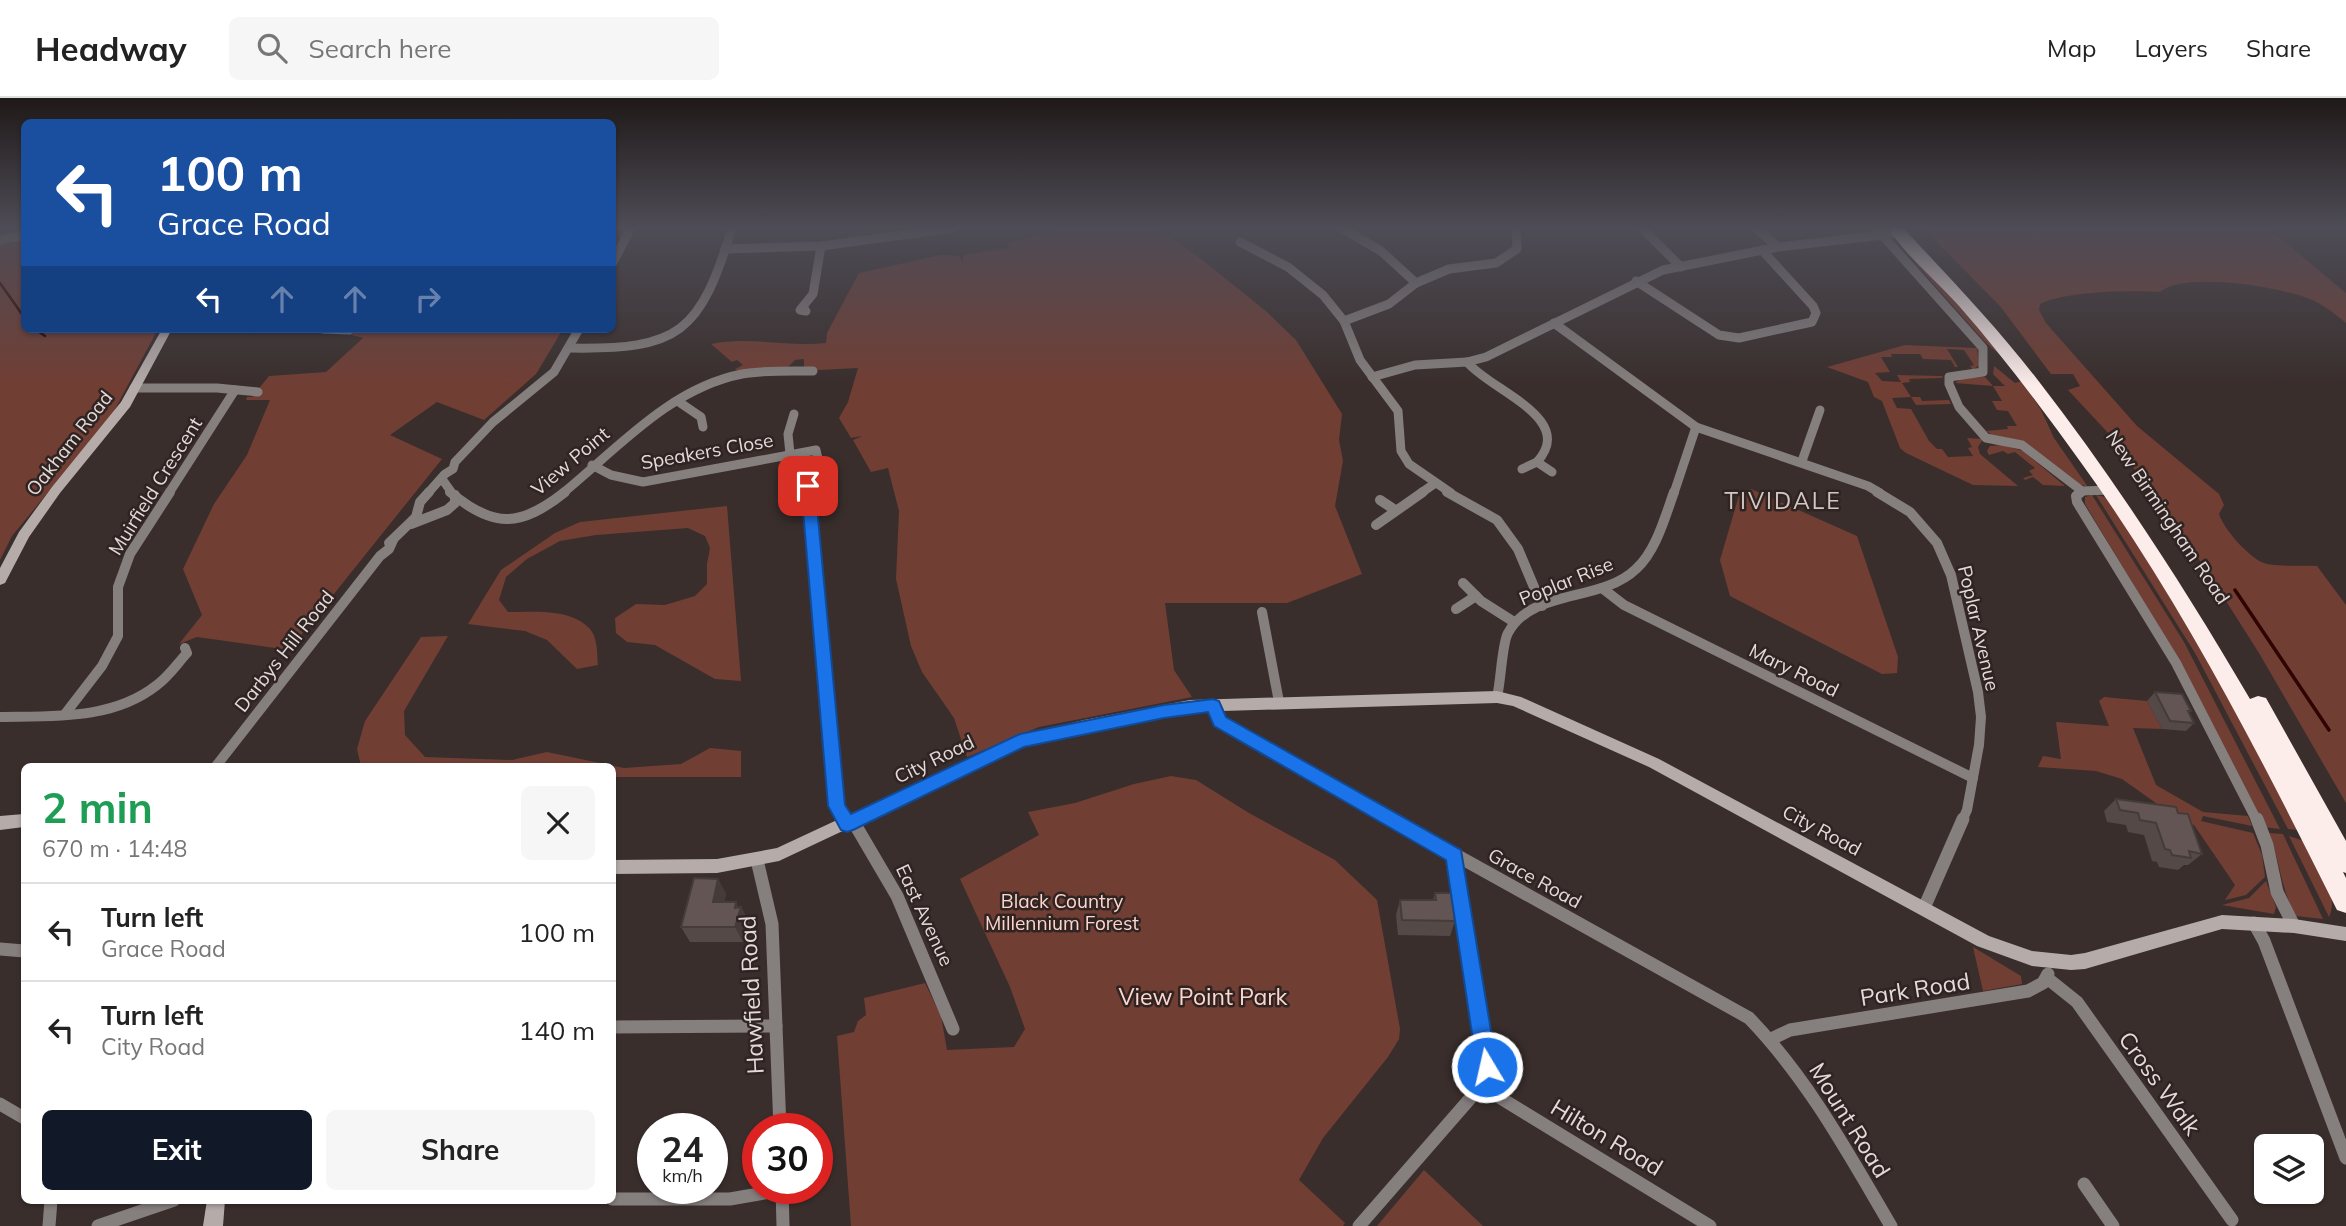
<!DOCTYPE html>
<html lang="en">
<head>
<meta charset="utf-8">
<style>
  body { margin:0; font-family:Mulish,sans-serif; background:#f6f6f6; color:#222; height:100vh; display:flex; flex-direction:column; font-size:26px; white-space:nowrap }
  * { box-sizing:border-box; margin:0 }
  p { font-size:23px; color:#767676 }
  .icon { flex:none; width:38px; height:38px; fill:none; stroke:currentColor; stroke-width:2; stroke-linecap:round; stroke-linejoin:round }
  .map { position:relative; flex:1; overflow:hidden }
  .drawer { position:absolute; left:21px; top:665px; width:595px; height:441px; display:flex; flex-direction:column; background:#fff; border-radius:10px; box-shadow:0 2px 5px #0004 }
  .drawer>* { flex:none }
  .hud { position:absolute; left:21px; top:21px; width:595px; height:214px; border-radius:10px; box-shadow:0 2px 5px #0004; background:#1a4fa0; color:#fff; overflow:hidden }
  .controls { position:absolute; left:2254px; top:1036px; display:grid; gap:14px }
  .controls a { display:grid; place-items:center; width:70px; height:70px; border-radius:10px; background:#fff; box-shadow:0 2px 5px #0004; font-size:35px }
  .speed { position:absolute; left:637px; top:1015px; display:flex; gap:14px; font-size:35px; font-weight:700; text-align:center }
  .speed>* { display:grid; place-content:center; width:91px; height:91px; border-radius:50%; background:#fff; box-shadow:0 2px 5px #0004; line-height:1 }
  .speed small { font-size:18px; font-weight:400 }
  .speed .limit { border:10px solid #d22; background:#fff; color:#111 }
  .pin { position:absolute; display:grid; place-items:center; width:60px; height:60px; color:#fff; margin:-30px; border-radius:14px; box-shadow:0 4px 10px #0006 }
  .me { position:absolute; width:77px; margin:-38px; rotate:351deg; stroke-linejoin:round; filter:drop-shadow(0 0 5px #0008) }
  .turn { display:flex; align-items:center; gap:24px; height:147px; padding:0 21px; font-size:32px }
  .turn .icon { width:91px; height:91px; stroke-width:2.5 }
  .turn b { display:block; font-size:49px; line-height:60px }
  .lanes { display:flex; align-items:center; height:66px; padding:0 21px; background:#0003; justify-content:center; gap:35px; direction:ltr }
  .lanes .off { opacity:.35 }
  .round { display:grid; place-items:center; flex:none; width:74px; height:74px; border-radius:10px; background:#f6f6f6 }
  .overview { display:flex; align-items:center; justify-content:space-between; height:119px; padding:0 21px }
  h1 { font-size:42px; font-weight:700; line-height:52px; color:#1e9e55 }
  .action { display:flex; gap:14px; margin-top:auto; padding:14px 21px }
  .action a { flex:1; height:80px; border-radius:10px; background:#111827; color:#fff; font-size:28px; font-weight:700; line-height:80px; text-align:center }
  .action a+a { background:#f6f6f6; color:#222 }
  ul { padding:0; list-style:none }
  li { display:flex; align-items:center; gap:21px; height:98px; padding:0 21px; border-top:2px solid #e0e0e0 }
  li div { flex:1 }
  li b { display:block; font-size:26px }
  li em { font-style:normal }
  header { display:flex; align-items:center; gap:42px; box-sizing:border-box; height:98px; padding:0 35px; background:#fff; border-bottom:2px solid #e0e0e0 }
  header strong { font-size:33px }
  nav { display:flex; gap:38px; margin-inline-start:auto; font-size:24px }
  .search { width:490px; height:63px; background:#f6f6f6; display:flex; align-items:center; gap:18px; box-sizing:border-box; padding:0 24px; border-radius:10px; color:#767676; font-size:26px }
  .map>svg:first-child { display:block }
  .green { fill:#713e34 }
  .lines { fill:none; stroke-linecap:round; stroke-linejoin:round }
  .stream-far1 { stroke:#2e0300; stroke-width:2.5 }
  .stream { stroke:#2e0300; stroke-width:3.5 }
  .street-far2 { stroke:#857f7e; stroke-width:9 }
  .street-far1 { stroke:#857f7e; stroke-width:10 }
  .street { stroke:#857f7e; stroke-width:13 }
  .secondary { fill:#b5acaa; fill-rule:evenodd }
  .highway { fill:#fcedea; fill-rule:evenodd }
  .wall { fill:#544947 }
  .shaded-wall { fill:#453c3a }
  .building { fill:#625553; stroke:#453c3a; stroke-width:2 }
  .route { fill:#1a73e8; stroke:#114b97; stroke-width:2 }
  .labels { text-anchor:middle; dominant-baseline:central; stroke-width:5; stroke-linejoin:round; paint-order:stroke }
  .street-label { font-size:19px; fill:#e3dbda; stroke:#2f2422 }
  .park-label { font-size:19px; fill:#fed5cc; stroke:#2f2422 }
  .quarter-label { font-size:23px; letter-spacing:2px; fill:#d4c6c3; stroke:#2f2422 }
  .near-street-label { font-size:23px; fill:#e3dbda; stroke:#2f2422 }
  .near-park-label { font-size:23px; fill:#fed5cc; stroke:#2f2422 }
</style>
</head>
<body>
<header>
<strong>Headway</strong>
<div class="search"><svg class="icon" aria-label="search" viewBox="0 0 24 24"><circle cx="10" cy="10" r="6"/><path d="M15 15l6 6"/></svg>Search here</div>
<nav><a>Map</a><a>Layers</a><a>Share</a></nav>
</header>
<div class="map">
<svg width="2346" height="1128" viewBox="0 0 2346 1128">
  <rect width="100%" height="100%" fill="#392e2c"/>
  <!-- green -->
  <g class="green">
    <path d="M 1064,130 L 1155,130 L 1200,160 L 1267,214 L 1296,242 L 1342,316 L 1339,342 L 1343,363 L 1335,408 L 1362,476 L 1287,505 L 1165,505 L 1174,572 L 1192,599 L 1039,629 L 967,659 L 954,620 L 922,574 L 911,548 L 896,481 L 899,413 L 888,370 L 871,374 L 853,342 L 862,338 L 851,340 L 839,320 L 848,304 L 858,270 L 819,272 L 804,270 L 804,261 L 795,262 L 787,270 L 738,273 L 735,271 L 743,267 L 737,262 L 732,264 L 711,246 C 748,238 788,249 826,245 L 827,235 L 859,175 L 941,157 L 959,158 L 963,164 L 963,157 L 1010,150 L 1006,145 Z"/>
    <path d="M 1923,130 L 2268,130 L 2346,195 L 2346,225 C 2334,215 2324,207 2310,201 C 2281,189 2184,173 2160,194 C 2132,192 2064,193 2040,206 L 2039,212 L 2046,225 L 2137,328 L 2219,396 L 2224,407 L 2219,416 C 2224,432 2252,463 2267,466 C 2283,469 2301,467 2317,468 L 2346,507 L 2346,705 L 2259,555 L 2205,470 L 2111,338 L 2068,292 L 2080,288 L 2073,276 L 2051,276 L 2000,208 Z"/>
    <polygon points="24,140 24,231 158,231 113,315 12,438 0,462 0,146"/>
    <polygon points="1901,149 1907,149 2008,264 1985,244"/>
    <polygon points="376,231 563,231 536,276 484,322 437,304 390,337 442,361 289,552 197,539 179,546 202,517 183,471 214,406 247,357 270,302 246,302 247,299 252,299 269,278 326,274 363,240 348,236 351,234"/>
    <polygon points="1905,247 1977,250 1979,267 1973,272 1970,268 1974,267 1964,252 1947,251 1958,269 1955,269 1951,262 1923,261 1920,256 1891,256 1892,259 1881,259 1890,274 1875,275 1882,283 1901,284 1897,277 1943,278 1942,280 1909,281 1910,284 1902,285 1911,299 1920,299 1922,303 1949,302 1951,306 1916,307 1911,299 1892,300 1897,310 1911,311 1929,343 1937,351 1942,351 1948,359 1973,358 1968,350 1972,349 1967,340 1983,341 1978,349 1980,356 2018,388 1973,387 1906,355 1900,350 1882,303 1874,299 1868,284 1827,269"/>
    <polygon points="1994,268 2015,285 2022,283 2041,312 2054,340 2088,389 2080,386 2023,343 1992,337 1986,333 2008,331 2007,328 2017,328 2008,313 1997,312 1992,303 2002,303 1993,288 1955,285 1962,280 1985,279 1993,288 2005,288 1993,276"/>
    <polygon points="2003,347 2023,353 2065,388 2043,387 2033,379 2025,382 2023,380 2033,377 2029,373 2035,370 2015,354 2008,356 2003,353 1989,357 1987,353 1990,348"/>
    <polygon points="1751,391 1857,438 1898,559 1897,575 1882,576 1730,498 1720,462 1740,394"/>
    <polygon points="2092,397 2184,544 2280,731 2263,729 2172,551 2085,406 2085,399"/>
    <polygon points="2096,397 2105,399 2109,403 2171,497 2228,597 2299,732 2288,731 2195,555"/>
    <path d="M 727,408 L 741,583 L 715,581 L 655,547 L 627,544 L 616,535 L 615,520 L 636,506 L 665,507 L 695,498 L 707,486 L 707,466 L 710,450 L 705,438 L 688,430 L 596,437 L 560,443 L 527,461 L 506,479 L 499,502 L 508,514 C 533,514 570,510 589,530 C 598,539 597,556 598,567 L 577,571 L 547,542 L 525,533 L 468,526 L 501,472 L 555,435 L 580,424 Z"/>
    <polygon points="448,538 404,613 405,637 425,659 512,662 547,654 624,670 681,666 710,650 741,653 741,679 613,679 612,668 361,668 357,651 365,623 421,539"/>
    <polygon points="2104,599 2147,603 2162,631 2133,630 2156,687 2203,714 2248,718 2252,728 2203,718 2201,723 2253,735 2262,757 2265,779 2246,797 2225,802 2235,787 2194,727 2170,715 2122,681 2096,673 2038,669 2043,658 2061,661 2056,624 2109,628 2099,603"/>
    <polygon points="1171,678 1196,682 1249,715 1335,762 1377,802 1400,931 1399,941 1388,959 1323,1040 1299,1082 1345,1125 1343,1128 851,1128 837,938 854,934 858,923 866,917 864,900 925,885 941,918 947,952 1014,949 1025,931 1010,889 960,781 1039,737 1028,714 1075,705 1134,686"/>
    <path d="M 2269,735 L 2283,736 L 2323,821 L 2296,818 C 2281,792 2280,763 2269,735 Z"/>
    <path d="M 2289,738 L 2304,743 C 2314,763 2341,797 2329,819 Z"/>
    <polygon points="2266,783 2276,809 2274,816 2222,807 2249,800"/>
    <polygon points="1973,849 2021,878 2022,886 1983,893"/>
    <polygon points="1424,1072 1483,1128 1377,1128"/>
  </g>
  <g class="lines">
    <!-- stream-far1 -->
    <g class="stream-far1">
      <polyline points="0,185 24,219"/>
      <polyline points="35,231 45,238"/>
    </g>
    <!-- stream -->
    <polyline class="stream" points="2235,492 2329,632"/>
    <!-- street-far2 -->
    <g class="street-far2">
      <polyline points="1342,130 1381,153 1416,185 1389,206 1344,223"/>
      <polyline points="1642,130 1681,169"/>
      <polyline points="1756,130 1778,149"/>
      <polyline points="1876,130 1983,250 1983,274 1949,279 1949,286 1959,309 1986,340 2022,347 2082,393"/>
      <polyline points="0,142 24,137"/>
      <polyline points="1240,144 1288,169 1323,197 1344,223 1360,262 1398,313 1401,353 1409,366 1451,395"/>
      <polyline points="725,151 821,148 954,130"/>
      <polyline points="612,166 631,130"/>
      <polyline points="1636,183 1719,237 1739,240 1812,224 1816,215 1813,208 1762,152"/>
      <polyline points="1416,185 1449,171 1496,165 1517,151 1516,130"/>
      <polyline points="806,213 800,212 813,196 821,148"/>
      <polyline points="1554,225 1696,329 1868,388 1880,395"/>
      <polyline points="323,231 349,232"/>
      <path d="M 569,250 C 680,252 700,235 732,130"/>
      <path d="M 1467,264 C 1491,293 1577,320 1537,364"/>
      <polyline points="1372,279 1415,267 1467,264 1486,259 1663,172 1778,149 1900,135"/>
      <polyline points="134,290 217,290 258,294"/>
      <polyline points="679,304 701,319 703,329"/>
      <polyline points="790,356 788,336 794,316"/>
      <polyline points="1802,363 1820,312"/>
      <polyline points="592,367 611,377 643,384 816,352 822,378"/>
      <polyline points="1522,371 1537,364 1552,374"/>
      <polyline points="445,376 453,371 455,364 493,324 554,274 579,231"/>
      <polyline points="442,381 452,395"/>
      <polyline points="808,388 809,395"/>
      <polyline points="169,395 235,292"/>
      <polyline points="428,395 444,377"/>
      <path d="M 563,395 C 617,351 670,290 742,276 C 766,272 790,273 813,273"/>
      <polyline points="1421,395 1434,386"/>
      <polyline points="1674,395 1696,329"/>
      <polyline points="2079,395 2082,393 2111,392"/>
    </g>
    <!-- street-far1 -->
    <g class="street-far1">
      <path d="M 450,394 C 494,431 521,429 565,394"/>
      <polyline points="809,394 837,708 845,723"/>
      <polyline points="1447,394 1497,422 1518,451 1542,508"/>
      <polyline points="1877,394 1910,414 1937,445 1951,477 1978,594 1981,619 1979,647 1967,712 1962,723"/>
      <polyline points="2081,394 2076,398 2077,404 2176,565 2257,723"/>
      <polyline points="1380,402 1395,412"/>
      <polyline points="411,426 447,412 455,405 455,397"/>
      <polyline points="1376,427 1423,394"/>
      <polyline points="389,445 416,419 420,404 429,394"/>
      <polyline points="1463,485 1481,503 1514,524"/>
      <polyline points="1602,490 1624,507 1973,680"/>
      <polyline points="1456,511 1476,498"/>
      <polyline points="1262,514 1279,604"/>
      <path d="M 1497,599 C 1501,583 1502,545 1508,535 C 1532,490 1601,505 1636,471 C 1656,453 1665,419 1674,394"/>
      <polyline points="1213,607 1220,623 1394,723"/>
      <polyline points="65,616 102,568 118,538 118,489 130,456 170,394"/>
      <path d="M 0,619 C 54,618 113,622 157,587 C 169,578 177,566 187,555 L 185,550"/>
      <polyline points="216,668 380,458 389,451 393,442"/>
    </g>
    <!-- street -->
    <g class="street">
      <polyline points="844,721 847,726"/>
      <path d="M 1391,721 L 1749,920 C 1808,981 1848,1055 1891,1128"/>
      <polyline points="2257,721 2267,747 2277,794 2294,828"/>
      <polyline points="853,723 897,798 953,931"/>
      <polyline points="757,762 772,826 780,1031"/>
      <polyline points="1924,810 1963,721"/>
      <polyline points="2254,825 2264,843 2346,1060"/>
      <polyline points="0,851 24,853"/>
      <polyline points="2047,880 2077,904 2232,1122"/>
      <polyline points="612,929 776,928"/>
      <polyline points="1771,941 1790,932 2028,893 2043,885 2048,876"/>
      <polyline points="1481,988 1710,1128"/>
      <polyline points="0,1006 24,1020"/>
      <polyline points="2084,1086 2113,1128"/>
      <polyline points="782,1090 783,1128"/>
      <polyline points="612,1101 730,1101 782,1092"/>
      <polyline points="49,1128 51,1102"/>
      <polyline points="98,1128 174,1102"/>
      <polyline points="1359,1128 1481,988 1487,969 1454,758"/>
    </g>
    <!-- secondary -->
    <g class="secondary">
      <polygon points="162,231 172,231 130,309 60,395 29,439 5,485 0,487 0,470 19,434 52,389 121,304"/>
      <polygon points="1497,593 1521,599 1659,661 1989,838 2032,853 2071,857 2085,855 2222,817 2294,821 2346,829 2346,843 2294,835 2222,831 2085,871 2071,872 2032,868 1977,848 1649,669 1513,608 1497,605 1190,614 1084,634 1023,648 779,763 717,775 612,776 612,762 717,761 777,750 1015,639 1084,622 1190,602"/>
      <polygon points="24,716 24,729 0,732 0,718"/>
      <polygon points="207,1102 225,1102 223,1128 203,1128"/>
    </g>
    <!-- highway -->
    <path class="highway" d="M 1888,130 L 1903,130 C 1949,179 1996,228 2037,281 C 2116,383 2185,490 2250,601 L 2258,598 L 2266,600 L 2346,743 L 2346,775 L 2343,774 L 2346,780 L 2346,815 L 2337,812 C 2261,659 2182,505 2082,366 C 2043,312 2003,258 1959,208 C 1936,182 1906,158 1888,130 Z"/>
  </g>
  <!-- wall -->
  <g class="wall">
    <polygon points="2155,594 2191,613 2189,615 2194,625 2186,633 2162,631 2147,603"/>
    <polygon points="2116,701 2178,715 2202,756 2188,767 2184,767 2178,772 2159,769 2157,764 2152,763 2144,737 2128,734 2126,727 2107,724 2104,713"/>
    <polygon points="718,781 726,796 724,804 738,809 741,809 749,824 743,844 690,844 681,829"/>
    <polygon points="1435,795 1455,823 1450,838 1398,837 1396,817 1400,802 1433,802"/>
  </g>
  <!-- shaded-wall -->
  <g class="shaded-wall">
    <polygon points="718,781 726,796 721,819 713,804"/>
    <polygon points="736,804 740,813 741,809 749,824 743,844 735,829 735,810"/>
  </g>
  <!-- building -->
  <g class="building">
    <polygon points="2155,594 2182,596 2191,613 2188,613 2194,625 2170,623"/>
    <polygon points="2116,701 2176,709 2178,715 2188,716 2202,756 2189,753 2191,760 2172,757 2170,752 2165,751 2156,725 2140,722 2138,715 2120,712"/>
    <polygon points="694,780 718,781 713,804 736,804 735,810 741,809 735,829 681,829"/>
    <polygon points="1435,795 1451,795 1455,823 1402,822 1400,802 1436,802"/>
  </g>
  <!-- sky -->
  <linearGradient id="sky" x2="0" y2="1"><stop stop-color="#1f1918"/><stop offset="0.45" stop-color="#4e4c56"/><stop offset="1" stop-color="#4e4c56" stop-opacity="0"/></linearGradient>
  <rect width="2346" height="288" fill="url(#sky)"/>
  <!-- route -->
  <polygon class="route" points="808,383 815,388 845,707 851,716 1020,636 1164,607 1213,601 1219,603 1226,619 1461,752 1497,969 1494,976 1487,979 1480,976 1477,969 1446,762 1214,628 1208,614 1164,620 1024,649 853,732 847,734 841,732 828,708 801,388"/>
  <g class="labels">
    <!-- street labels -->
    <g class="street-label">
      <text transform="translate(69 345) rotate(-52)">Oakham Road</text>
      <text transform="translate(707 353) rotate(-10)">Speakers Close</text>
      <text transform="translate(570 363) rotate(-40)">View Point</text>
      <text transform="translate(155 388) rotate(-58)">Muirfield Crescent</text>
      <text transform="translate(2168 419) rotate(56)">New Birmingham Road</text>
      <text transform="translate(1566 483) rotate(-22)">Poplar Rise</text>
      <text transform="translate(1979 530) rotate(77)">Poplar Avenue</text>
      <text transform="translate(284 553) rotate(-52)">Darbys Hill Road</text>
      <text transform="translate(1794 572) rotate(26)">Mary Road</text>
      <text transform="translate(934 661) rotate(-26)">City Road</text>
      <text transform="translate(1822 732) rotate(28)">City Road</text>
      <text transform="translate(1535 780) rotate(29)">Grace Road</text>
      <text transform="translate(925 817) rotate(65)">East Avenue</text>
    </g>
    <!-- park labels -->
    <g class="park-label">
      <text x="1062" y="803">Black Country<tspan x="1062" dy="22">Millennium Forest</tspan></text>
    </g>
    <!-- quarter labels -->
    <g class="quarter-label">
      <text x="1783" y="402">TIVIDALE</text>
    </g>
    <!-- near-street labels -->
    <g class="near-street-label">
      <text transform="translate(1915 891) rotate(-9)">Park Road</text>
      <text transform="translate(751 897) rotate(-93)">Hawfield Road</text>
      <text transform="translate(2160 985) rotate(54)">Cross Walk</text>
      <text transform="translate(1850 1022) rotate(58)">Mount Road</text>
      <text transform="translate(1607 1039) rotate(31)">Hilton Road</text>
    </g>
    <!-- near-park labels -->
    <g class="near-park-label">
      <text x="1203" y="898">View Point Park</text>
    </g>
  </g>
</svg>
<div class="controls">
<a><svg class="icon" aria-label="layers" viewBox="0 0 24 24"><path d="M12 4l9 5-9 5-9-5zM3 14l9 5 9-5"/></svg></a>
</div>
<div class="speed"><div>24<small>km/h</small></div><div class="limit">30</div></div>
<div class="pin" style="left:808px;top:388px;background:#d93025"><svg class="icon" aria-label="arrive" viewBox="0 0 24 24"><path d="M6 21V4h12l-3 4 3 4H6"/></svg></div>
<svg class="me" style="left:1487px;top:969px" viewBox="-20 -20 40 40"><circle r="17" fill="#1a73e8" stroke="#fff" stroke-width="3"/><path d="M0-11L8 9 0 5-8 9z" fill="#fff"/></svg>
<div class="hud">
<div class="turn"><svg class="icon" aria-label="left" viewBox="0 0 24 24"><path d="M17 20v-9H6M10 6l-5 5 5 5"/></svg><div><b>100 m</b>Grace Road</div></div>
<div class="lanes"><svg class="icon" aria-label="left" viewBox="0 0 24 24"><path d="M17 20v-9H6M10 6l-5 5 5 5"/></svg><svg class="icon off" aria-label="ahead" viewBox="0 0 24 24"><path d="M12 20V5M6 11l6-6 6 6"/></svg><svg class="icon off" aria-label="ahead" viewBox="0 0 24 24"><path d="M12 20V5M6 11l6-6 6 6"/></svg><svg class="icon off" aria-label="right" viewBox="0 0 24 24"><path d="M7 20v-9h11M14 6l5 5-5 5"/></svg></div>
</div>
<section class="drawer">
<div class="overview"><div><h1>2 min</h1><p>670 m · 14:48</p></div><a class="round"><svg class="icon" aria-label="close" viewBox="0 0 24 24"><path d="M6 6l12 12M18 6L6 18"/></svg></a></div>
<ul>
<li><svg class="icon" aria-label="left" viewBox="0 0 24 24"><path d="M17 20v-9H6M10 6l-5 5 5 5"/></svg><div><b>Turn left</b><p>Grace Road</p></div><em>100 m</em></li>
<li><svg class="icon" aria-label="left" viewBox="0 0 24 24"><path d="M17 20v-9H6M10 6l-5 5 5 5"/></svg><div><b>Turn left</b><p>City Road</p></div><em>140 m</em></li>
</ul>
<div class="action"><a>Exit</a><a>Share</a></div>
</section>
</div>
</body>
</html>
